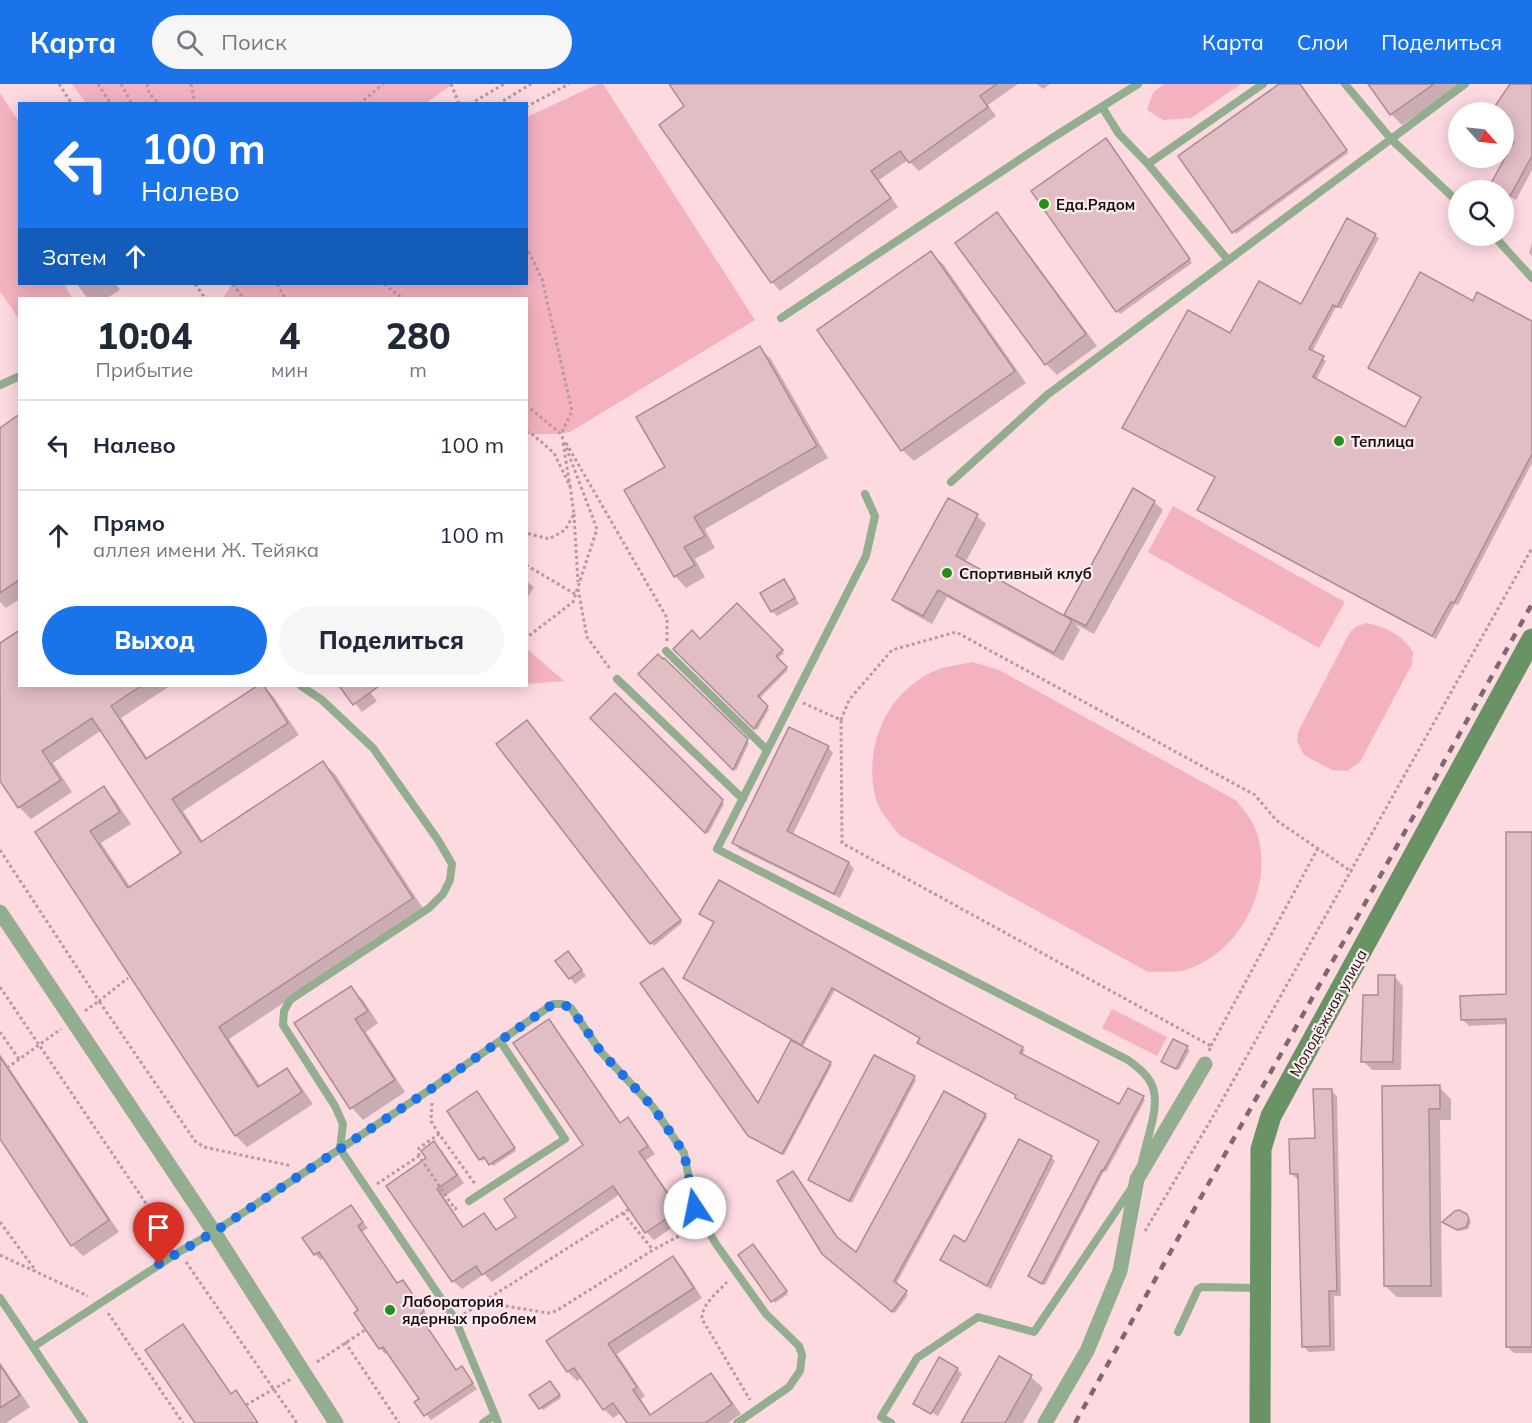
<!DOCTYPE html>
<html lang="ru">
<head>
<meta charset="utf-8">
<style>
  body { margin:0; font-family:Mulish,sans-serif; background:#f6f6f7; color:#1f2937; height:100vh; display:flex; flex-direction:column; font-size:22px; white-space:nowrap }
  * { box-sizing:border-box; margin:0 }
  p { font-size:20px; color:#747a83 }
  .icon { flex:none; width:33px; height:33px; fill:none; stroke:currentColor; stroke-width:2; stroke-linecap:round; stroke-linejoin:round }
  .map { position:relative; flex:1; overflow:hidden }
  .panel { position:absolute; left:18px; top:213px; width:510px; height:390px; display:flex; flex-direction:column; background:#fff; border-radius:0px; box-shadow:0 3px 15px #0003 }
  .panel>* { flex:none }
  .guide { position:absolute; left:18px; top:18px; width:510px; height:183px; border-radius:0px; box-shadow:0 3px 15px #0003; background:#1a73e8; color:#fff; overflow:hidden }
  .needle { width:39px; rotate:117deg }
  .tools { position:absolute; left:1448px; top:18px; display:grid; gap:12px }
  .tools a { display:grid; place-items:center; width:66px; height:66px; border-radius:50%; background:#fff; box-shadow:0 3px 15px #0003; font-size:30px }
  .pin { position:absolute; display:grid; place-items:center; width:51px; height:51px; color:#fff; margin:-62px -26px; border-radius:50% 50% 50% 0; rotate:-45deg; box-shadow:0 0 6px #0007 }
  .pin .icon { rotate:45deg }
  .me { position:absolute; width:66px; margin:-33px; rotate:349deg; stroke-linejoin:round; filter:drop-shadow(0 0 4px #0008) }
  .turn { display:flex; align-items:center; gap:21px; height:126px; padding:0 24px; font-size:27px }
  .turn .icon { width:78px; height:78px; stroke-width:2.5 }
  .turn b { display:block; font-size:42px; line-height:51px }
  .then { display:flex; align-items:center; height:57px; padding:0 24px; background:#0003; gap:12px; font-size:22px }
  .eta { display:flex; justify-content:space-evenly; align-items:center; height:102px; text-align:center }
  .eta b { font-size:36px; font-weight:800; line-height:42px }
  .cta { display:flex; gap:12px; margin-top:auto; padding:12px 24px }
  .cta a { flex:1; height:69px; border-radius:36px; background:#1a73e8; color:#fff; font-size:24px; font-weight:800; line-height:69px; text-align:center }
  .cta a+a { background:#f6f6f7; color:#1f2937 }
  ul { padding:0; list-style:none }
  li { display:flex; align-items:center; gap:18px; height:90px; padding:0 24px; border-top:2px solid #e0e1e3 }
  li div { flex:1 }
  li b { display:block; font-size:22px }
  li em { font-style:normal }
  header { display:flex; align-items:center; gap:36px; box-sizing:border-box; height:84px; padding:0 30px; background:#1a73e8; color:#fff }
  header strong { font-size:28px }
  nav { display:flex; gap:33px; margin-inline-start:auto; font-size:21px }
  .search { width:420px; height:54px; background:#f6f6f7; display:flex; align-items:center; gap:15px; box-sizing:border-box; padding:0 21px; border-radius:33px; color:#747a83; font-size:22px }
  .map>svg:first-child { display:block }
  .green { fill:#f4b2c0 }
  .shadow { fill:#0003 }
  .building { fill:#e1bdc4; stroke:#ad8b92; stroke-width:1.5 }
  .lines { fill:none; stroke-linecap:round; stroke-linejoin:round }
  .path { stroke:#b79aa0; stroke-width:3; stroke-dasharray:3 3; stroke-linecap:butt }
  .service { stroke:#92ae8f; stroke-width:8 }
  .minor { stroke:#92ae8f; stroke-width:15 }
  .secondary { stroke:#6a9365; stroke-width:21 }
  .rail { stroke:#7e686d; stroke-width:4.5; stroke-dasharray:8 8; stroke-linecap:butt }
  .route { stroke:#1a73e8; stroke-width:10; stroke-dasharray:0 18 }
  .poi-dot { fill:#249016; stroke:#fcecef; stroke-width:2 }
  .labels { text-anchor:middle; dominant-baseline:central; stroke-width:4.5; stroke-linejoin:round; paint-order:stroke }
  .poi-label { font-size:15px; font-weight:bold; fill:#1a0e11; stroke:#fcecef; text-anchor:start }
  .street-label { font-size:15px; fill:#1a0e11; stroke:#fcecef }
</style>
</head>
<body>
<header>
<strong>Карта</strong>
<div class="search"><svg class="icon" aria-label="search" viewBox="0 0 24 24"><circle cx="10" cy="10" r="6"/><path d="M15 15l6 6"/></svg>Поиск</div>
<nav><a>Карта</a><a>Слои</a><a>Поделиться</a></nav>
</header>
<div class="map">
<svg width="1532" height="1339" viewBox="0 0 1532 1339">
  <rect width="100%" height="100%" fill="#fdd9e0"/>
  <!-- green -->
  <g class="green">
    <polygon points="72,0 453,0 424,20 86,19"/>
    <polygon points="598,0 603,0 755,236 570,348 561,350 527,350 526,214 223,214 232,200 526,200 527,33"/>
    <polygon points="1163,0 1241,0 1191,34 1163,36 1147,26 1153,9"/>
    <polygon points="0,9 19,38 20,200 64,200 72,214 20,214 19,235 0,207"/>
    <polygon points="1173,422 1345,518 1319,564 1148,468"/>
    <path d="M 1367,539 C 1384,542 1406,553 1413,569 L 1412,580 L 1360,678 L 1347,687 L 1332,686 L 1304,671 L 1297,657 L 1298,648 L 1350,548 L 1357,542 Z"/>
    <polygon points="526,565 527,565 564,597 527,600"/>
    <path d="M 972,578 L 999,586 L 1237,717 C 1243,726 1252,735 1255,744 C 1277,798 1241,870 1185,886 C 1174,889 1160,887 1148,888 L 899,751 C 892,741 880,728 876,716 C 863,666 884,611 932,588 C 944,582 960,581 972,578 Z"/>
    <polygon points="1112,925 1167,953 1157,972 1102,944"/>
  </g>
  <!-- shadow -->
  <g class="shadow">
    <polygon points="671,0 1018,0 988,21 996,32 919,87 908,76 879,96 898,123 780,207 772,198 686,22"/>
    <polygon points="1037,0 1050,0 1043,5"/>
    <polygon points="1282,0 1299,0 1348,69 1236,150 1180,73"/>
    <polygon points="1370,0 1462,0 1402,41 1391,30"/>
    <polygon points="1512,0 1532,0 1532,86 1516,116 1503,109 1503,106 1497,106 1492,101 1515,58 1503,50 1503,28 1492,28"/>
    <polygon points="1109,59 1192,179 1120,230 1117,227"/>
    <polygon points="997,130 1008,142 1097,262 1057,291 1046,280"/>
    <polygon points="1347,136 1379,154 1341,225 1336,223 1312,268 1326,277 1316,296 1406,345 1422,314 1370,284 1473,219 1532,239 1532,379 1458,521 1455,520 1436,555 1202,429 1199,426 1216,394 1123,343 1231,251 1301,222"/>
    <polygon points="1532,159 1532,172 1529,169"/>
    <polygon points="931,169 943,180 1026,299 914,377 902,366"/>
    <polygon points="77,200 116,200 120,206 107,214 87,214"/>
    <polygon points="759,263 771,275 828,374 705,445 715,464 695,475 705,493 686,504 675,492 667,383"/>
    <polygon points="20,337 20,515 6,524 0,518 0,346"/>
    <polygon points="949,416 977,432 986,440 965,479 1070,536 1065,531 1154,418 1163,426 1094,550 1075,540 1080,546 1063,577 947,513 932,540 903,524 894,515"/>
    <polygon points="526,497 534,503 526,516"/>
    <polygon points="784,497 790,503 799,520 777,532 772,527"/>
    <polygon points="737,521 784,569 777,575 788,586 759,615 769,625 757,646 675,565 700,557"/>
    <polygon points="0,561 20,602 170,602 121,634 148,675 260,602 263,602 273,612 299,651 183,727 203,758 323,679 335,690 424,826 229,955 261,1003 287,986 298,998 313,1020 247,1063 236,1052 37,748 104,704 115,716 131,740 101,759 131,804 183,770 102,646 53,679 72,708 31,735 19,723 0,694"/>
    <polygon points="664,576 749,659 736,687 641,590"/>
    <polygon points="341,602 365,602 377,617 362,628"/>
    <polygon points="615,611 724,720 708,750 592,634"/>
    <polygon points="529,640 682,839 654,862 498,661"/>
    <polygon points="828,663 833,669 792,752 849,779 854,785 840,814 739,765 734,759"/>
    <polygon points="1532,750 1532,1269 1514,1269 1507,1263 1507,940 1469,942 1463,936 1507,912"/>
    <polygon points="704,832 1022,964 1025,966 1022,971 1120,1022 1143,1014 1145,1016 1106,1088 1104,1087 1045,1201 1032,1194 1100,1058 1019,1016 1018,1011 835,906 802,964 832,981 784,1071 752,1054 758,1021 793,956 715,839"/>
    <polygon points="574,875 586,892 575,900 570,894"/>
    <polygon points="1395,893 1403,902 1401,986 1372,986 1363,977 1379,913"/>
    <polygon points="351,904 363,916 378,939 366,948 405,1008 363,1036 352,1024"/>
    <polygon points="548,937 556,945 621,1040 628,1035 636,1043 655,1070 646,1076 686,1134 654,1156 646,1148 620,1110 492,1198 484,1190 462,1205 453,1197 389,1102 428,1075 434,1059 442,1067 464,1099 444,1113 464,1144 483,1131 498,1147 518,1133 585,1061"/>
    <polygon points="1174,957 1190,966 1179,986 1165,980"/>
    <polygon points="0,970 119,1148 83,1172 72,1161 0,1053"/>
    <polygon points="914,994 916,996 852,1119 812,1098"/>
    <polygon points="1439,1003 1451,1015 1451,1036 1440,1036 1442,1213 1397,1213 1385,1202 1384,1004"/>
    <polygon points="1331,1006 1337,1012 1341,1212 1334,1212 1335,1267 1309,1268 1303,1262 1300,1095 1297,1095 1291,1089 1316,1055"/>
    <polygon points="479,1011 516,1067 493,1082 487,1074 482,1077 480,1075"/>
    <polygon points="985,1031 987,1033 896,1200 908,1211 895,1229 827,1172 838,1156 856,1170"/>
    <polygon points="1051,1073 1055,1077 991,1205 942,1176 966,1160"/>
    <polygon points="351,1123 368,1144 362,1148 398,1201 402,1198 408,1203 428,1233 423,1237 457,1287 462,1284 477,1305 431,1336 417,1318 421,1315 388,1268 385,1270 380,1264 360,1226 324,1173 321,1176 315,1170"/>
    <polygon points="1466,1131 1471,1138 1468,1145 1460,1147 1446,1140"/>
    <polygon points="755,1164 788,1210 775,1219 740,1172"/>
    <polygon points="673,1174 682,1183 702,1214 617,1270 645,1312 641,1315 651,1331 711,1291 720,1300 741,1330 728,1339 629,1339 622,1328 613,1334 604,1325 582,1293 577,1297 568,1288 548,1257"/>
    <polygon points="1000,1274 1031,1293 1043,1304 1023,1339 962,1339"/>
    <polygon points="0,1278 30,1323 6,1339 0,1339"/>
    <polygon points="957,1285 962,1290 938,1332 919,1321 919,1324 915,1319"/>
    <polygon points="552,1301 561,1314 543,1326 540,1324"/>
  </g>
  <!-- building -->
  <g class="building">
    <polygon points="669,0 997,0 980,12 988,23 909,79 900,67 871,87 891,114 771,199 659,41 684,22"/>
    <polygon points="1279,0 1300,0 1347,66 1232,149 1178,72"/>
    <polygon points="1368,0 1434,0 1390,31"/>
    <polygon points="1510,0 1532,0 1532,72 1510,112 1490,101 1514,58 1503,50 1503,28 1491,28"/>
    <polygon points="1106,54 1190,175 1116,228 1031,107"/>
    <polygon points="997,128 1086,250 1045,281 955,159"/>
    <polygon points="1347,134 1376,150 1337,223 1333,221 1309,265 1324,272 1313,293 1405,343 1421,313 1368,284 1420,188 1473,217 1477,208 1532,237 1532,370 1454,519 1451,518 1432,552 1197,426 1215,393 1122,344 1188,226 1230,249 1259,197 1301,220"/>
    <polygon points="931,167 1015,287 901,367 817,246"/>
    <polygon points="760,262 817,362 694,433 705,452 684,463 695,481 674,493 624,406 665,383 636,333"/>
    <polygon points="20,330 20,495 0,509 0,344"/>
    <polygon points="1133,404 1155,417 1086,542 1064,531"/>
    <polygon points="948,414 978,430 956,472 1072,536 1054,569 938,506 923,532 892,516"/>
    <polygon points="784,495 795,514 771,528 760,509"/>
    <polygon points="737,519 783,566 776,572 787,583 758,612 768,622 754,645 673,565 692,546 700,555"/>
    <polygon points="20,546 20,602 141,602 111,622 146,675 257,602 264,602 288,639 172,715 201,758 323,677 413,814 219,943 258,1003 287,984 302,1008 235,1052 35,748 104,702 120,728 90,747 128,804 181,769 92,634 42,667 61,696 18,724 0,697 0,559"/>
    <polygon points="658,570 663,575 664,574 748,655 733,686 638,590"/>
    <polygon points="339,602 379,602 353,621"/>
    <polygon points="615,609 723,716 705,749 590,634"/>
    <polygon points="527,636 681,836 650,860 496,660"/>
    <polygon points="789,643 829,662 787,747 849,778 834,810 732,759"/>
    <polygon points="1506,748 1532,748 1532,1263 1506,1263 1506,935 1461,936 1460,912 1506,910"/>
    <polygon points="719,796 939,918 1023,963 1020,969 1119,1020 1128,1004 1144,1012 1103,1087 1102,1086 1042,1200 1028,1192 1099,1057 1015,1014 1016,1011 917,959 920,954 832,904 801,961 683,894 714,838 699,830"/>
    <polygon points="568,867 582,886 569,895 555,877"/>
    <polygon points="663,884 758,1019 791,956 831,978 782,1070 748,1052 640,899"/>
    <polygon points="1378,891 1395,891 1393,978 1361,978 1363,911 1378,911"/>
    <polygon points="351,902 368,927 355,935 395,996 350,1025 294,939"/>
    <polygon points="549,935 620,1039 628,1033 648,1062 639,1068 679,1126 645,1149 613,1102 482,1191 476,1182 452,1198 386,1102 426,1074 421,1067 434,1057 457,1091 437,1105 463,1143 484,1129 496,1146 516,1133 504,1115 583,1061 513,959"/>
    <polygon points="1173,955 1188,962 1176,985 1161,978"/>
    <polygon points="874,971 915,992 849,1117 808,1096"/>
    <polygon points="0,973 109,1136 71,1162 0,1055"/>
    <polygon points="1440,1001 1440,1025 1429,1025 1431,1202 1384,1202 1382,1002"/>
    <polygon points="1313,1005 1332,1005 1337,1207 1329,1207 1330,1262 1302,1263 1298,1090 1290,1090 1289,1055 1315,1054"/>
    <polygon points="477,1007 515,1064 489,1081 484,1073 479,1076 447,1027"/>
    <polygon points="944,1007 986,1030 894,1197 907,1207 892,1228 822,1170 777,1097 793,1087 837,1153 856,1168"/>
    <polygon points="1019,1055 1052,1072 987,1202 940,1176 954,1151 965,1158"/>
    <polygon points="351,1121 363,1138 358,1142 397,1199 403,1196 424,1227 419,1231 456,1286 462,1282 473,1299 424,1332 414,1318 419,1315 383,1263 379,1265 354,1229 358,1226 319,1168 314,1171 302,1154"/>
    <polygon points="1459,1126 1467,1130 1469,1135 1466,1143 1457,1146 1442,1138 1455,1127"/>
    <polygon points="753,1160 787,1207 771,1218 738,1171"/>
    <polygon points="673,1172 694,1204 608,1260 637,1303 633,1306 650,1331 711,1289 732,1320 705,1339 627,1339 613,1319 603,1326 574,1284 567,1288 546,1257"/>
    <polygon points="183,1240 231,1310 236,1306 258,1339 195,1339 145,1266"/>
    <polygon points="999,1272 1032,1291 1005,1339 961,1339"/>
    <polygon points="939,1273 958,1284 931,1330 913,1320"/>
    <polygon points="0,1281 20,1311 0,1324"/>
    <polygon points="550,1297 560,1311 539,1325 529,1311"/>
  </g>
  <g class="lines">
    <!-- path -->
    <g class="path">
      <polyline points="59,0 72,20"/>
      <polyline points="98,0 111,20"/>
      <polyline points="121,0 132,20"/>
      <polyline points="147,0 149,9 159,20"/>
      <polyline points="191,0 195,20"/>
      <polyline points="451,0 459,20"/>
      <polyline points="359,20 383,0"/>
      <polyline points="470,20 504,0"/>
      <polyline points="498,20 531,0"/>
      <polyline points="526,23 569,0"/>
      <polyline points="526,162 542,195 572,327 561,350"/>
      <polyline points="195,200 205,214"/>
      <polyline points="233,200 243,214"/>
      <polyline points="277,200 285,214"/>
      <polyline points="384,200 402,214"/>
      <polyline points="526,321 561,350 597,445 573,518 526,554"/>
      <polyline points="526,348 531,349 554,369 570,402 574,430 565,446 549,455 526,449"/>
      <polyline points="563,359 570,402"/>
      <polyline points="566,359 667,534 667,557"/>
      <polyline points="574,430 578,498"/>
      <polyline points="526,481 575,510"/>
      <polyline points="578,505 587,553 611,586"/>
      <polyline points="803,619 841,636 842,759 1211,962 1209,967"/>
      <polyline points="841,636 849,616 892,566 956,548 1255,711 1276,736 1352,788"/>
      <polyline points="0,766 99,917 128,894"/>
      <polyline points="0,903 172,1158"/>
      <polyline points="85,927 99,917 195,1057 204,1063 292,1082"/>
      <polyline points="0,948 19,975"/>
      <polyline points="1211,962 1318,764"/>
      <polyline points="7,984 61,945"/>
      <polyline points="432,1019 431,1037 439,1050"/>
      <polyline points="419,1072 419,1064 439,1050 475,1100"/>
      <polyline points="377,1100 419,1072 455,1125 459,1122"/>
      <polyline points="623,1129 653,1166"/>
      <polyline points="0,1138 36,1187"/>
      <polyline points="1145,1147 1215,1029 1532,464"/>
      <polyline points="0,1171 88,1212"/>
      <polyline points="186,1178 297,1339"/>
      <path d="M 727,1198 C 718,1208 701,1221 702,1235 L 750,1316"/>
      <polyline points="482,1218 548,1229 556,1227 653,1166 681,1151 698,1154"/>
      <polyline points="108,1229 183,1339"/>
      <polyline points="464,1230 629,1125"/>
      <polyline points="345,1258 399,1339"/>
      <polyline points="317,1278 365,1246"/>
      <polyline points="246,1321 291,1295"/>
    </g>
    <!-- service -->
    <g class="service">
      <polyline points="1345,0 1391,55 1458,118"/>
      <polyline points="1102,23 1119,50 1148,80 1263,0"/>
      <polyline points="1148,80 1228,176"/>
      <polyline points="1494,152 1532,194"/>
      <polyline points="781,234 1052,54 1138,0"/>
      <polyline points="0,301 20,292"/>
      <polyline points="951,398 1047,311 1465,0"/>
      <path d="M 865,410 L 875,432 L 866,472 L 717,765 L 1128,976 C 1138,984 1149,991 1153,1004 C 1160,1023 1146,1057 1142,1078"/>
      <polyline points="666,567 767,666"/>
      <polyline points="617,595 743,715"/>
      <polyline points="301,602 322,616 373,664 438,756 452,780 450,796 443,810 429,824 290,916 284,927 283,941 335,1022 343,1040 340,1065"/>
      <polyline points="340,1065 455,1235 495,1331"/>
      <polyline points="469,1117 565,1055 500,957"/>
      <polyline points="0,1214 84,1339"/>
      <polyline points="1178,1248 1198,1205 1202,1203 1259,1204"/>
      <polyline points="33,1263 179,1168 214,1148 431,1005 553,920 562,920 571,924 601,968 653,1023 684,1069 695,1124 716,1160 766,1230 799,1262 802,1271 800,1287 789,1303 737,1339"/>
      <polyline points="483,1339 495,1331 498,1339"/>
      <polyline points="891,1339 881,1333 917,1274 978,1233 1034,1248 1131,1105"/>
    </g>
    <!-- minor -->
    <g class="minor">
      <polyline points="0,828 214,1148 336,1339"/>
      <polyline points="1045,1339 1087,1267 1120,1187 1137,1095 1205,980"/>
    </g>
    <!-- secondary -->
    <polyline class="secondary" points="1260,1339 1261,1065 1271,1032 1532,555"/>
    <!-- rail -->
    <polyline class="rail" points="1075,1339 1532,520"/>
  </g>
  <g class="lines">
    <!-- route -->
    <polyline class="route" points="159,1180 214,1148 431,1005 553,920 562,920 571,924 601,968 653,1023 684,1069 695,1124"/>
  </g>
  <!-- markers -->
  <g class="poi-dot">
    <circle cx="1044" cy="120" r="6"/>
    <circle cx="1339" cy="357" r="6"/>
    <circle cx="947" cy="489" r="6"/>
    <circle cx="390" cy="1226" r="6"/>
  </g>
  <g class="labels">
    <!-- poi labels -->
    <g class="poi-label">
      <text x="1056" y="120">Еда.Рядом</text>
      <text x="1351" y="357">Теплица</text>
      <text x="959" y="489">Спортивный клуб</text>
      <text x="402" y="1217">Лаборатория<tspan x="402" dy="17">ядерных проблем</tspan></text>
    </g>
    <!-- street labels -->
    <g class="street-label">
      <text transform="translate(1328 929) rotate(-61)">Молодёжная улица</text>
    </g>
  </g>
</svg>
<div class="tools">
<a><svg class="needle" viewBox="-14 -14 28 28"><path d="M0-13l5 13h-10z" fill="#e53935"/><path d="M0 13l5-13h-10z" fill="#747a83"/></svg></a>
<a><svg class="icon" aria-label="search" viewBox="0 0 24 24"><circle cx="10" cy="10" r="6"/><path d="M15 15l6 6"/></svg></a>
</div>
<div class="pin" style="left:159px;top:1180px;background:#d93025"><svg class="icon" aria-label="arrive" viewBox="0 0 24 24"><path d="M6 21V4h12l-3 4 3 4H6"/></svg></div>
<svg class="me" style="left:695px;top:1124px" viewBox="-20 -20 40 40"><circle r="19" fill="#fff"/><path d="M0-13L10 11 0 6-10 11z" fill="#1a73e8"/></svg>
<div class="guide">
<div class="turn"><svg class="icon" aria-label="left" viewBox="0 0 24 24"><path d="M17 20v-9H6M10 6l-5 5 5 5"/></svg><div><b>100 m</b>Налево</div></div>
<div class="then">Затем<svg class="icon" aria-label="ahead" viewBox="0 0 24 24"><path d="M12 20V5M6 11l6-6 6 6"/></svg></div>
</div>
<section class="panel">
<div class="eta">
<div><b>10:04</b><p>Прибытие</p></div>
<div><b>4</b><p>мин</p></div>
<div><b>280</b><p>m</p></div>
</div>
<ul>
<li><svg class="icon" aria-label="left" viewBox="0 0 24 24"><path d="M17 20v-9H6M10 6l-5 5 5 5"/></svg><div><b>Налево</b></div><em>100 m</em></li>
<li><svg class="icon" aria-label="ahead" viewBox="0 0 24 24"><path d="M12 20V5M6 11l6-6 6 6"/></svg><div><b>Прямо</b><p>аллея имени Ж. Тейяка</p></div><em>100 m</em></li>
</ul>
<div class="cta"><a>Выход</a><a>Поделиться</a></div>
</section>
</div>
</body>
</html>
